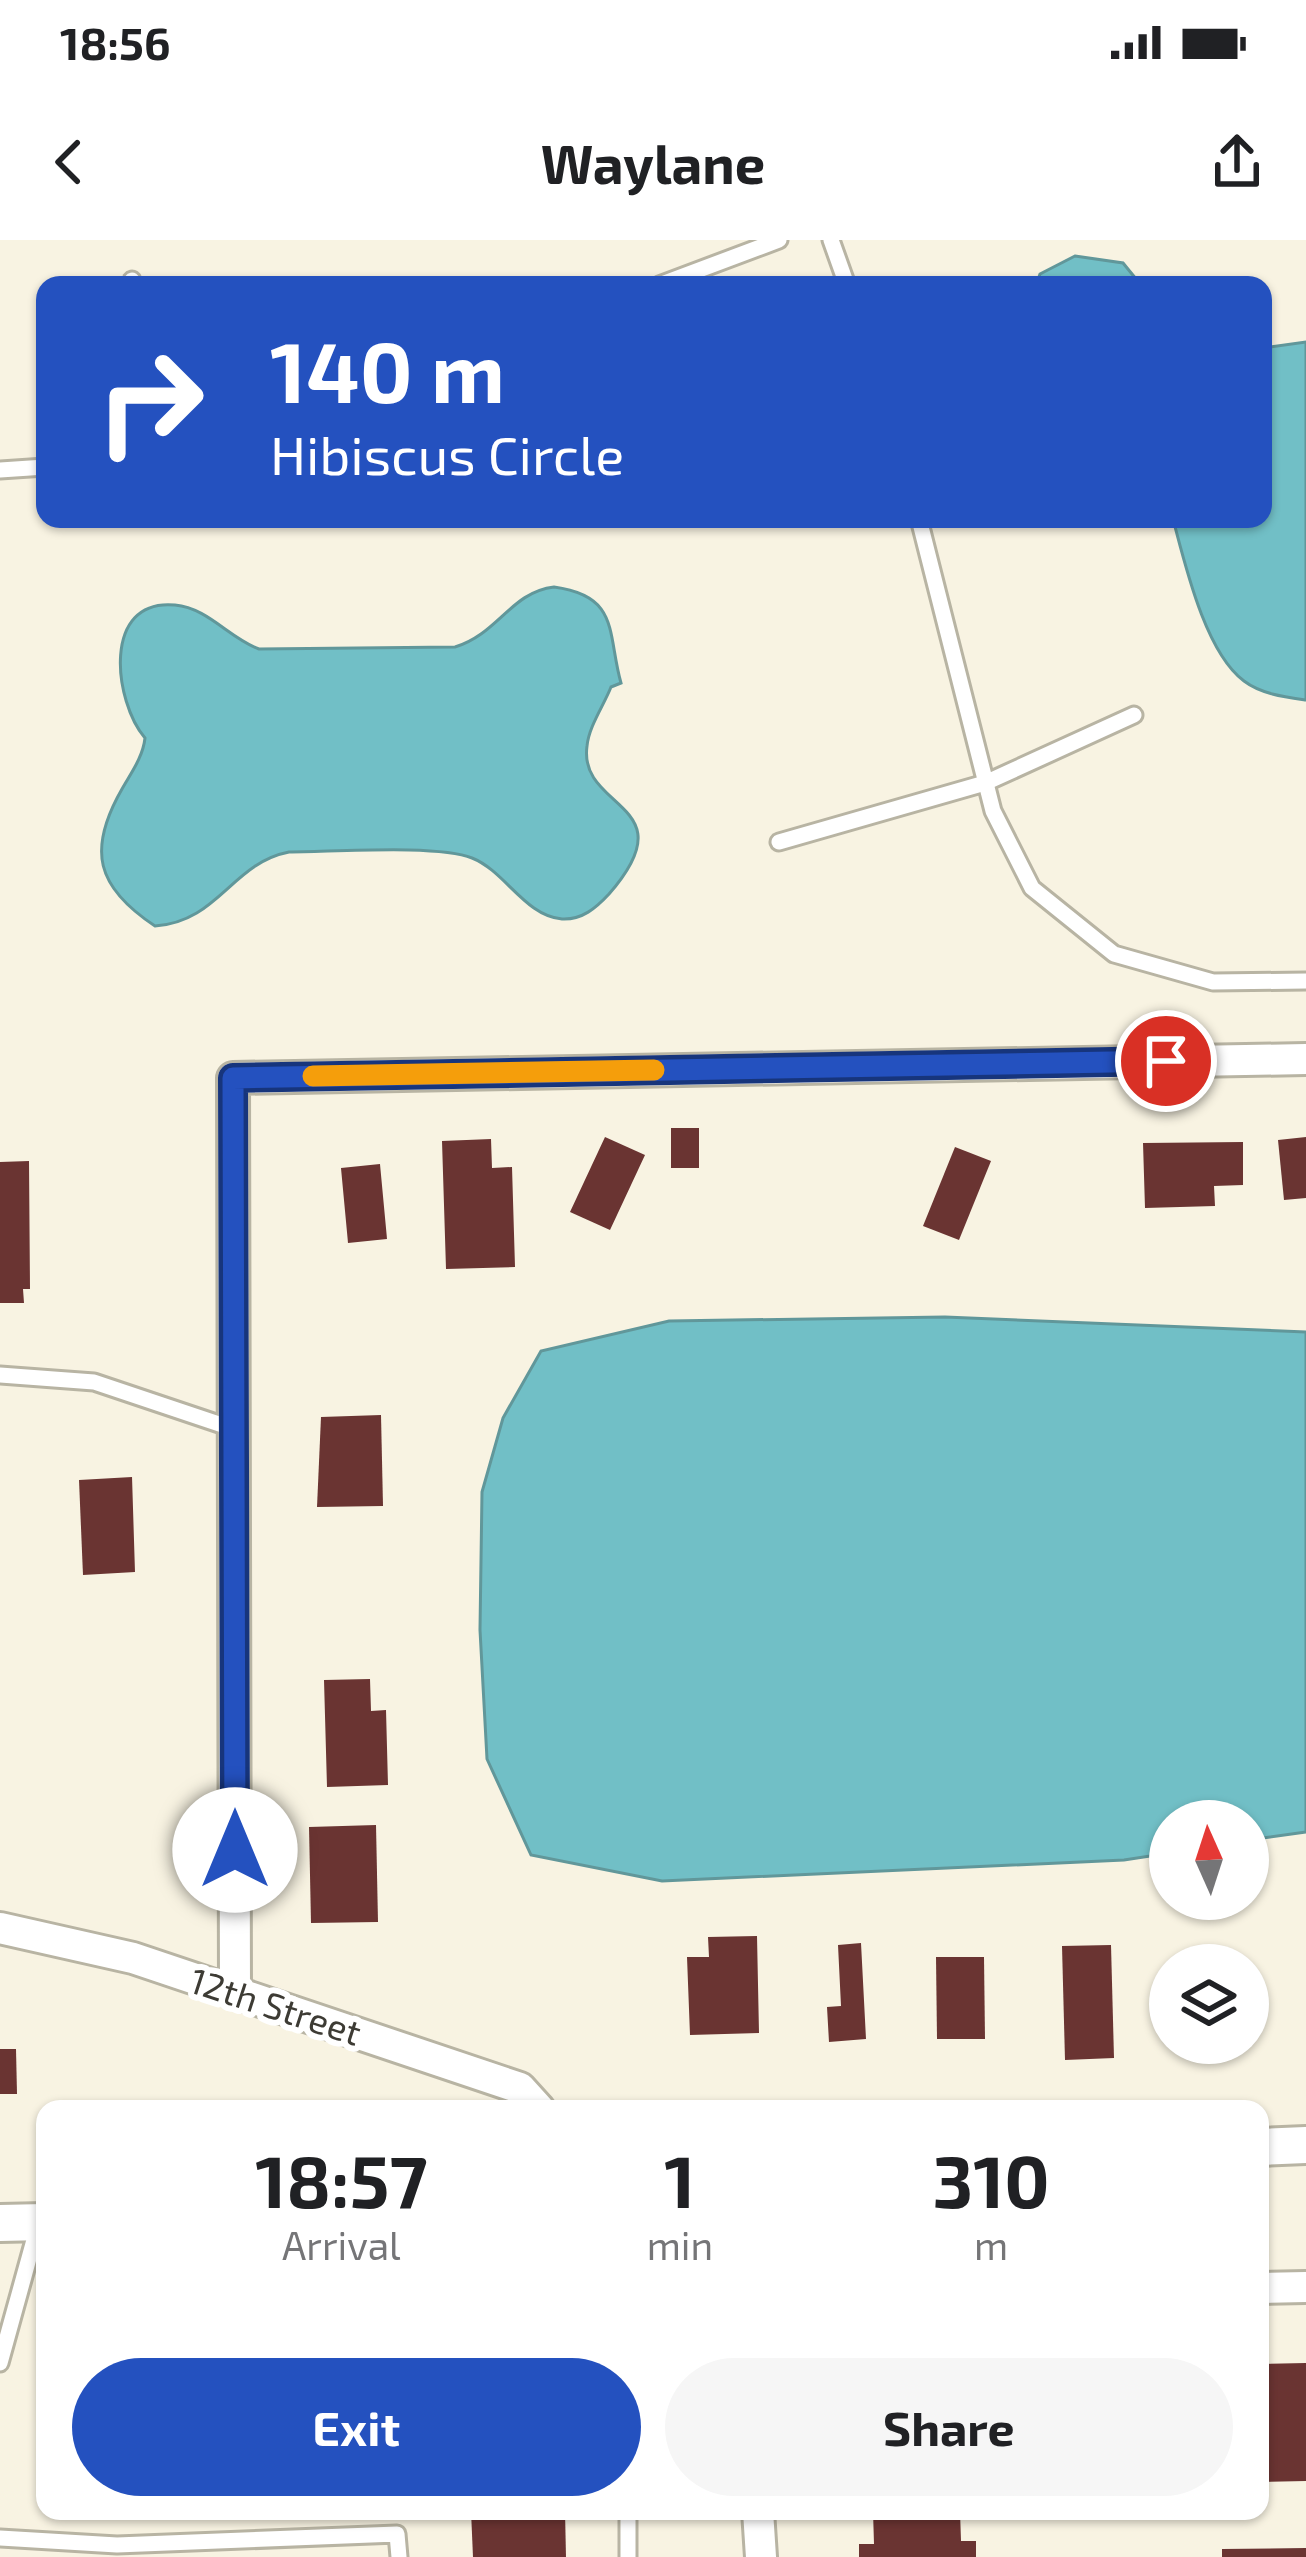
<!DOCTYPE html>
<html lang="en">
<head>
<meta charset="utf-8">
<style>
  body { margin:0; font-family:"Exo 2",sans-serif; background:#f6f6f6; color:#202124; height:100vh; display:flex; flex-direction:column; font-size:45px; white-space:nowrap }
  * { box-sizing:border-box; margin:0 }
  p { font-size:39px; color:#757577 }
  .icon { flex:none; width:66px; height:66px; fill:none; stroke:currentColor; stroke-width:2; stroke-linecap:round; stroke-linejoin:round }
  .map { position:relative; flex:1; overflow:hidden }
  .drawer { position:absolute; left:36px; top:1860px; width:1233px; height:420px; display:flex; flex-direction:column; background:#fff; border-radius:24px; box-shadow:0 3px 9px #0004 }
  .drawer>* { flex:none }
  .top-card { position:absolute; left:36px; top:36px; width:1236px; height:252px; border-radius:24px; box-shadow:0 3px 9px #0004; background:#2451bf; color:#fff; overflow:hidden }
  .needle { width:78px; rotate:357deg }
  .fabs { position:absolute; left:1149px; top:1560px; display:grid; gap:24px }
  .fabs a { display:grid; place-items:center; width:120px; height:120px; border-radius:50%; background:#fff; box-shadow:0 3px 9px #0004; font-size:60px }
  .pin { position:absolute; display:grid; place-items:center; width:102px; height:102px; color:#fff; margin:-51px; border:6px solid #fff; border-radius:50%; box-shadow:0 3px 12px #0007 }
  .me { position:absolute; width:132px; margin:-66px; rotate:0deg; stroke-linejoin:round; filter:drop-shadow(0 0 9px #0008) }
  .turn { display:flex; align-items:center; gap:42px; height:252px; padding:0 36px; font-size:54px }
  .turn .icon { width:156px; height:156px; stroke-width:2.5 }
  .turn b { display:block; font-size:84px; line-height:102px }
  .eta { display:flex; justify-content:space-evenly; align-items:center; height:204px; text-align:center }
  .eta b { font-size:72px; font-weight:700; line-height:84px }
  .button { display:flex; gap:24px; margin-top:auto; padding:24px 36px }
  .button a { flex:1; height:138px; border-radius:72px; background:#2451bf; color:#fff; font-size:48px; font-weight:700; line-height:138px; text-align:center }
  .button a+a { background:#f6f6f6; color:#202124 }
  .status { display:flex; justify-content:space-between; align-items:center; height:84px; padding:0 60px; background:#fff; direction:ltr }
  .status svg { height:33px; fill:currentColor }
  header { display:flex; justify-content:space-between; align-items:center; height:156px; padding:0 36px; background:#fff; font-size:54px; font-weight:700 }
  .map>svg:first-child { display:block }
  .water { fill:#71bfc6; stroke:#61979a; stroke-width:3 }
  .building { fill:#6a3432 }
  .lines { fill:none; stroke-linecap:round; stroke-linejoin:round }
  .service-casing { stroke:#b8b4a3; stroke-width:21 }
  .minor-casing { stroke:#b8b4a3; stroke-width:36 }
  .tertiary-casing { stroke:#b8b4a3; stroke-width:42 }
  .service { stroke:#fff; stroke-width:15 }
  .minor { stroke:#fff; stroke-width:30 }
  .tertiary { stroke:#fff; stroke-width:36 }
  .route-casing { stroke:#17357c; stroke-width:30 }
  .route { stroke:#2451bf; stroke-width:21 }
  .slow { stroke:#f59e0b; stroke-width:21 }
  .labels { text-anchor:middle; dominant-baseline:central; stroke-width:12; stroke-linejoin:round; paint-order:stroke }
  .street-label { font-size:36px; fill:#3d3b34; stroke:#fff }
</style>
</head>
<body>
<div class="status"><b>18:56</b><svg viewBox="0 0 49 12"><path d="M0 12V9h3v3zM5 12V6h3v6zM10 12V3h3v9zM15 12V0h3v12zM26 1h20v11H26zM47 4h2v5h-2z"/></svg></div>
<header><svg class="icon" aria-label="back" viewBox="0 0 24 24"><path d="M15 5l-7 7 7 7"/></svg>Waylane<svg class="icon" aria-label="share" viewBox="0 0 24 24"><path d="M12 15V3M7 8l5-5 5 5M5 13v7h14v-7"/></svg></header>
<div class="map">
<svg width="1306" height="2317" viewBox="0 0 1306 2317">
  <rect width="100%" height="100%" fill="#f8f3e2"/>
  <!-- water -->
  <g class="water">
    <polygon points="1075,16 1123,23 1141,45 1036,45 1040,34"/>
    <path d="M 1306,102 L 1306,460 C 1285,457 1261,454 1244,441 C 1205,412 1185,324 1173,279 L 1263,279 L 1263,108 Z"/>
    <path d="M 554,347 C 620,356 607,393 621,443 L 611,447 C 604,465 589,486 587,506 C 578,571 689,562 609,654 C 596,668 582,680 562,679 C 525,676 505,631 472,618 C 438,604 332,612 289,612 C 232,623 218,682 155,686 C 96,647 87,610 122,549 C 131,533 143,517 145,498 C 114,462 101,358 175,365 C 208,368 229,398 259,409 L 455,407 C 498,394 511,352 554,347 Z"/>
    <polygon points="945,1077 1306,1092 1306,1592 1248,1600 1248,1581 1170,1581 1170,1613 1124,1620 662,1641 531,1615 487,1519 480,1390 482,1252 503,1178 541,1111 669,1081"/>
  </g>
  <!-- building -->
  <g class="building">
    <rect x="671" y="888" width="28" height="40"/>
    <polygon points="605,897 645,915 610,990 570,972"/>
    <polygon points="1306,897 1306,958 1284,960 1278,900"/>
    <polygon points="491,899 492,928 512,927 515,1027 446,1029 442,901"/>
    <polygon points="1243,902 1243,945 1214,946 1215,966 1145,968 1143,903"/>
    <polygon points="955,907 991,921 959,1000 923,986"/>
    <polygon points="29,921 30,1049 23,1049 24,1063 0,1063 0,922"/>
    <polygon points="380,924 387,999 348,1003 341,928"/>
    <polygon points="381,1175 383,1266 317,1267 321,1177"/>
    <polygon points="132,1237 135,1332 83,1335 79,1240"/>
    <polygon points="370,1439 371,1471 386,1470 388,1545 327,1547 324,1440"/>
    <polygon points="376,1585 378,1682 311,1683 309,1587"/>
    <polygon points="757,1696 759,1793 690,1795 687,1717 709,1717 708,1697"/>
    <polygon points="861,1703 866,1799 829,1802 827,1767 841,1766 838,1705"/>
    <polygon points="1111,1705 1114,1818 1065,1820 1062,1706"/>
    <polygon points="936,1717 984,1717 985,1799 937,1799"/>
    <polygon points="1170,1739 1170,1791 1158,1791 1157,1740"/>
    <polygon points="0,1809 16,1809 17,1854 0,1854"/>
    <polygon points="1306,2123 1306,2241 1260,2242 1260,2124"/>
    <polygon points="471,2271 565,2271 566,2317 473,2317"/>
    <polygon points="873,2271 960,2271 961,2301 976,2301 976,2317 859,2317 859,2304 874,2304"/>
    <polygon points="1306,2308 1306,2317 1222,2317 1222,2309"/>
  </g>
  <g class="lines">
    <defs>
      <g id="service">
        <polyline points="831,0 847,45"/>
        <polyline points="132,40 133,45"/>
        <polyline points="659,45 779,0"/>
        <polyline points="0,230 45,227"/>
        <polyline points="919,279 993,571 1032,648 1114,714 1213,742 1306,741"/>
        <polyline points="779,602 985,543 1134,475"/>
        <polyline points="0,1135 94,1142 234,1189"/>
        <polyline points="0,2123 39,1982"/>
        <polyline points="628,2271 628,2317"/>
        <polyline points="0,2298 117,2305 397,2294 399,2317"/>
      </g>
      <g id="minor">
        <polyline points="0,1688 133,1718 520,1848 539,1869"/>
        <polyline points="235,1751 233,838 1306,819"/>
        <polyline points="1260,2048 1306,2047"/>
        <polyline points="758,2271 761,2317"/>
      </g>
      <g id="tertiary">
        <polyline points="1260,1907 1306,1905"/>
        <polyline points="0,1983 45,1982"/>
      </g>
    </defs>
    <!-- service casing -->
    <use href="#service" class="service-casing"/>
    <!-- minor casing -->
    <use href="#minor" class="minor-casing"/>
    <!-- tertiary casing -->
    <use href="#tertiary" class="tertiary-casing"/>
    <!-- service -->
    <use href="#service" class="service"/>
    <!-- minor -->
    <use href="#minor" class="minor"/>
    <!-- tertiary -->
    <use href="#tertiary" class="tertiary"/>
  </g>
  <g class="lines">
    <defs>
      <polyline id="route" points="235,1610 233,838 1166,821"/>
    </defs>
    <!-- route casing -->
    <use href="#route" class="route-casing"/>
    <!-- route -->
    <use href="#route" class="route"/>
    <!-- slow -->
    <polyline class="slow" points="313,836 654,830"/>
  </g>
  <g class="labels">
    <!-- street labels -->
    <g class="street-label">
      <text transform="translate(276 1765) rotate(18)">12th Street</text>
    </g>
  </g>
</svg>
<div class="fabs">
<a><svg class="needle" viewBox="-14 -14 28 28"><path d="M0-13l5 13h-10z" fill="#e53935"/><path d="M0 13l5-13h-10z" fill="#757577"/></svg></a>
<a><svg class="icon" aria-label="layers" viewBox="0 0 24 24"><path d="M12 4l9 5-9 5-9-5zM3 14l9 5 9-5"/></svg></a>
</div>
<div class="pin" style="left:1166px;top:821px;background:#d93025"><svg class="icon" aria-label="arrive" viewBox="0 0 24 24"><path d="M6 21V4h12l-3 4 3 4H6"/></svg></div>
<svg class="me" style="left:235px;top:1610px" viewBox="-20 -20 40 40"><circle r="19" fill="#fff"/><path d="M0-13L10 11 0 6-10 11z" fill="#2451bf"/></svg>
<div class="top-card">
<div class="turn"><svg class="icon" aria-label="right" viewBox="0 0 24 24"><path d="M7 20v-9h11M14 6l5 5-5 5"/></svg><div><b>140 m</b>Hibiscus Circle</div></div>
</div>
<section class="drawer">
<div class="eta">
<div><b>18:57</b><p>Arrival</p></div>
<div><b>1</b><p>min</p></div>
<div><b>310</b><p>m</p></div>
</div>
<div class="button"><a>Exit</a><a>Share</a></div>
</section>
</div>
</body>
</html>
